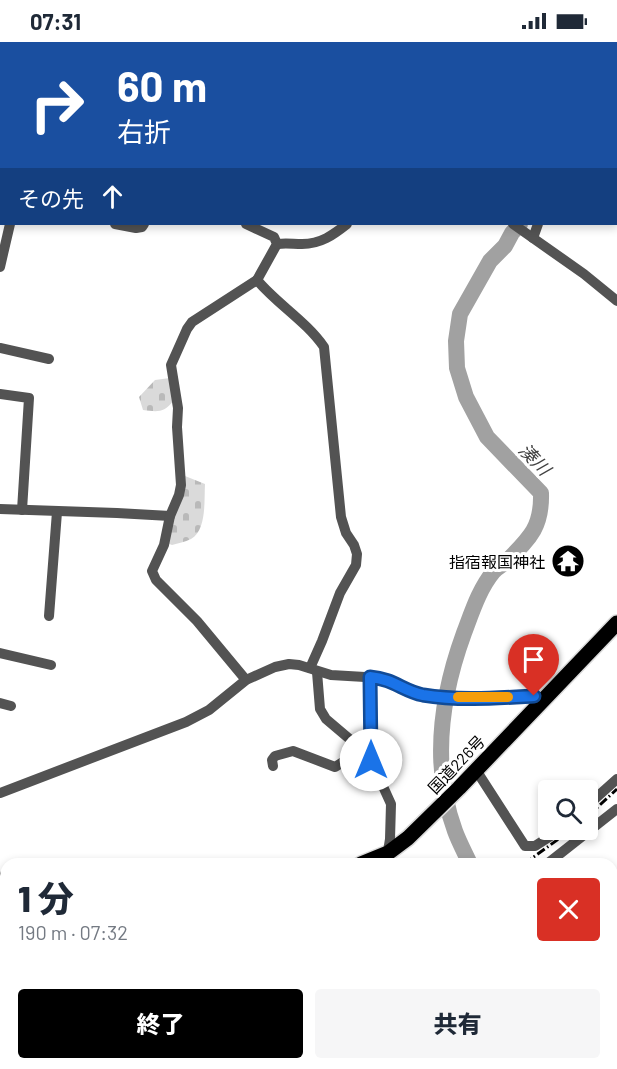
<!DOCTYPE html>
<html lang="ja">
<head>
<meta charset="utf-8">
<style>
  body { margin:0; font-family:Barlow,"Noto Sans JP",sans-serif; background:#f6f6f7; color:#1f2937; height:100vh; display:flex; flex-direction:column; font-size:22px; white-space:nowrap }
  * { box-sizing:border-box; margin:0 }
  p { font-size:20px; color:#747a83 }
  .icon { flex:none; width:33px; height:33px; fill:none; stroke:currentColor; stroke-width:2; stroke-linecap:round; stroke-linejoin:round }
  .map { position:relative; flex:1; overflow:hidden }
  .panel { position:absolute; left:0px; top:816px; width:618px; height:212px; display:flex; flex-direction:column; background:#fff; border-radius:18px 18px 0 0; box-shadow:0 3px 9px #0003 }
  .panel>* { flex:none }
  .top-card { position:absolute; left:0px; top:0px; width:618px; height:183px; box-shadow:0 3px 9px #0003; background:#1a4fa0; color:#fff; overflow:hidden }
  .fabs { position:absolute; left:538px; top:738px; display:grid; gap:12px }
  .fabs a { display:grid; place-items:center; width:60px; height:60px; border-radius:6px; background:#fff; box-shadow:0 3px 9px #0003; font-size:30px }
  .pin { position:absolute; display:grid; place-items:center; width:51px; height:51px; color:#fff; margin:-62px -26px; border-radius:50% 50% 50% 0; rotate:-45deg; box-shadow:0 0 6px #0007 }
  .pin .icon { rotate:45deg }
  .me { position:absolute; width:66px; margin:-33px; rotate:0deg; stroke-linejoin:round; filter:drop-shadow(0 0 4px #0008) }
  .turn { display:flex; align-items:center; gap:21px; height:126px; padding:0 18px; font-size:27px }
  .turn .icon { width:78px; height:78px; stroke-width:2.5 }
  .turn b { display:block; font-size:42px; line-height:51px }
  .then { display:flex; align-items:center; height:57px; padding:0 18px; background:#0003; gap:12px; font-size:22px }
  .round { display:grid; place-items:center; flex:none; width:63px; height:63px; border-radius:6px; background:#f6f6f7 }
  .headline { display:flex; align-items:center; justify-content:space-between; height:102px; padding:0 18px }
  h1 { font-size:36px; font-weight:800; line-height:45px }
  .action { display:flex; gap:12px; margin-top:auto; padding:12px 18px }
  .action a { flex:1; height:69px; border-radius:6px; background:#000; color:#fff; font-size:24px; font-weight:800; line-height:69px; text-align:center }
  .action a+a { background:#f6f6f7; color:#1f2937 }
  .status { display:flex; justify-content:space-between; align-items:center; height:42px; padding:0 30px; background:#fff; direction:ltr }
  .status svg { height:16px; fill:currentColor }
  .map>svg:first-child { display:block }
  .forest { fill:url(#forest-crowns) }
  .cemetery { fill:url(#cemetery-stones) }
  .water { fill:url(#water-waves) }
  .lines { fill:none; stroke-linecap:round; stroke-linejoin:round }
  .river { stroke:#a1a1a1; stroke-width:16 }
  .highway-casing { stroke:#dbdbdb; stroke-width:18 }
  .minor { stroke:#535353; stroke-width:10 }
  .highway { stroke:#000; stroke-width:15 }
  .rail { stroke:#000; stroke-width:3; stroke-dasharray:9 3 1.5 3; stroke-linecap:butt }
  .route-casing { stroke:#114b97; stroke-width:15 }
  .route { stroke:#1a73e8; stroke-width:10 }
  .slow { stroke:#f59e0b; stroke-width:10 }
  .labels { text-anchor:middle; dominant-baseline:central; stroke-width:6; stroke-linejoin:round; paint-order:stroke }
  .poi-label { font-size:16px; fill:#000; stroke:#fff; text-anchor:end }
  .street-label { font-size:16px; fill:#000; stroke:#fff }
  .water-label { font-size:18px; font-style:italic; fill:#424242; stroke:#fff }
</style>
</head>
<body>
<div class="status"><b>07:31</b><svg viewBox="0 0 49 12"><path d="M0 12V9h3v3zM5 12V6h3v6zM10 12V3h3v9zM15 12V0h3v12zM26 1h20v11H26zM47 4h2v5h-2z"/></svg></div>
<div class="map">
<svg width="617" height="1027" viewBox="0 0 617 1027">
  <defs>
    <pattern id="forest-crowns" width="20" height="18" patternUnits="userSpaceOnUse" patternTransform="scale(1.5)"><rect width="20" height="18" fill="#dadada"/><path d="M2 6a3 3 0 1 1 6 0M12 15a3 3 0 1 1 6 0" fill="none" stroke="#b9b9b9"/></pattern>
    <pattern id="cemetery-stones" width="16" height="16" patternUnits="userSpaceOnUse" patternTransform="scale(1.5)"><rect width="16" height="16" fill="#dadada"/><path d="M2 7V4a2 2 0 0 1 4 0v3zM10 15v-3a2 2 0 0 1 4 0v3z" fill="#b9b9b9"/></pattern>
    <pattern id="water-waves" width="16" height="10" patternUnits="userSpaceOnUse" patternTransform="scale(1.5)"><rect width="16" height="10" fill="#a1a1a1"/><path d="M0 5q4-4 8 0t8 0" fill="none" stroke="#898989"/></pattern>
  </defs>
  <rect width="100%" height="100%" fill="#fff"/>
  <!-- forest -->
  <polygon class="forest" points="146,1022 257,1022 256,1027 143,1027"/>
  <!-- cemetery -->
  <g class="cemetery">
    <path d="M 170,336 L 174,358 C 164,371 158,370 143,368 L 139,355 L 155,338 Z"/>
    <path d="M 185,434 L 205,442 C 204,458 207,488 191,497 C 185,500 178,501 172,503 L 167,501 Z"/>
  </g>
  <!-- water -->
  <polygon class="water" points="617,869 617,1027 532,1027 536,1022 612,1022 612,870"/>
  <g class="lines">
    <!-- river -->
    <g class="river">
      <polyline points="474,2 474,0"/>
      <path d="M 470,822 C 465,811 459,800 455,789 C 431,724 441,654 464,591 C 472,570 479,547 494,529 C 498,525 504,522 508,518 C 531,495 542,484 541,451 L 487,395 L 466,355 L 457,326 L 456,299 L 460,272 L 490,219 L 505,204 L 512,191 L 520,182"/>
    </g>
    <defs>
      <g id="highway">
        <polyline points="361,822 388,811 408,796 459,746 617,581"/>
        <polyline points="0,838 6,838"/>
      </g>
    </defs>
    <!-- highway casing -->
    <use href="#highway" class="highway-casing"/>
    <!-- minor -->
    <g class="minor">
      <polyline points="227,0 230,2"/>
      <polyline points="169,2 169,0"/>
      <polyline points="616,53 617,54"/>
      <polyline points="0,71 2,71"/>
      <polyline points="115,182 136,186 142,185 144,182"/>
      <path d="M 246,182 L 274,195 L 277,202 L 257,238 C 277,262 306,279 324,305 L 341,475 L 346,491 L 354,503 L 357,512 L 356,523 L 340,551 L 322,599 L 310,626"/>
      <polyline points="513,182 584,232 617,259"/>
      <polyline points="533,196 538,182"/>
      <path d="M 277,202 C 286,201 293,202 302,202 C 321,202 333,193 347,182"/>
      <polyline points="0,225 10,182"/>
      <polyline points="0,306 49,317"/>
      <polyline points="0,352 29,356 22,468"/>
      <polyline points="0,467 117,471 170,474"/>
      <polyline points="49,574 57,470"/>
      <polyline points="0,611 51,623"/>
      <polyline points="317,630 320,667 326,677 359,705 371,718 391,762 390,797 386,822"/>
      <polyline points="370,635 371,718"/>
      <polyline points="246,638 197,579 156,538 152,529 164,503 170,474 179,453 181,443 177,385 178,366 171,323 187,287 192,280 257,238"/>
      <polyline points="0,661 11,664"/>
      <polyline points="273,724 272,718 275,714 293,709 335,725 362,708"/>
      <polyline points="476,728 525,804 535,804 560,788"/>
      <polyline points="0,751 186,680 209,668 246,638 275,625 289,622 299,623 331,633 382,636 414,651 425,653 459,656 534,654 545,656"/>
      <polyline points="588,763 617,737"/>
      <polyline points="547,822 617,767"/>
      <polyline points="366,1027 368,1022"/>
    </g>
    <!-- highway -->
    <use href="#highway" class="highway"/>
    <!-- rail -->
    <g class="rail">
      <polyline points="588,774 617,747"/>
      <polyline points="524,822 571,788"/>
      <polyline points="173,1027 183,1022"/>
    </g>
  </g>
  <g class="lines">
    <defs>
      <path id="route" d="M 371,718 L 370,635 C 394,637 403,649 423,653 C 458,659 498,656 534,654"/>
    </defs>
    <!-- route casing -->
    <use href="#route" class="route-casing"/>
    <!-- route -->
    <use href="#route" class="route"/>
    <!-- slow -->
    <polyline class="slow" points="458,655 508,655"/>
  </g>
  <!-- icons -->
  <defs>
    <symbol id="temple-disc" viewBox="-11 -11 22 22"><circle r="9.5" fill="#000" stroke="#fff"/><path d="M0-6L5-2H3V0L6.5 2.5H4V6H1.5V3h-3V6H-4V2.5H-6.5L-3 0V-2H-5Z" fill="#fff"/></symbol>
  </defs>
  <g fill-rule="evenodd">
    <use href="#temple-disc" x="549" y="500" width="38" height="38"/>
  </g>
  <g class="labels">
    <!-- poi labels -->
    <g class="poi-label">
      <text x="545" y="519">指宿報国神社</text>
    </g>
    <!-- street labels -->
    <g class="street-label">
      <text transform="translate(456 722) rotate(-46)">国道226号</text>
    </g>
    <!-- water labels -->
    <g class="water-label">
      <text transform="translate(535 417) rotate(46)">湊川</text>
    </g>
  </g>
</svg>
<div class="fabs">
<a><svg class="icon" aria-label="search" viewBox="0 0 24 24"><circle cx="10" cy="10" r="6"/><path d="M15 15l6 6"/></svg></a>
</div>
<div class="pin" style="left:534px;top:654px;background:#d93025"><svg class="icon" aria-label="arrive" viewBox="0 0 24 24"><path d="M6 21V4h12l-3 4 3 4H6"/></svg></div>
<svg class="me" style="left:371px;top:718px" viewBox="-20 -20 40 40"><circle r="19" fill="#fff"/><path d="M0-13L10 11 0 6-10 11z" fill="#1a73e8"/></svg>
<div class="top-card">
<div class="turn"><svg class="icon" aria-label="right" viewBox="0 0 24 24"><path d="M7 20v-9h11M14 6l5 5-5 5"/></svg><div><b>60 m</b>右折</div></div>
<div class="then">その先<svg class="icon" aria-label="ahead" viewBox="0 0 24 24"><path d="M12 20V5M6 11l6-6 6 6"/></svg></div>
</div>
<section class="panel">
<div class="headline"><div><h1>1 分</h1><p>190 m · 07:32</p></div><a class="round" style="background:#d93025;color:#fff"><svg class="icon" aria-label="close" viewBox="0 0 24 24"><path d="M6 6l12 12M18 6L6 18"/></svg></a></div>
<div class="action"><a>終了</a><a>共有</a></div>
</section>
</div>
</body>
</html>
